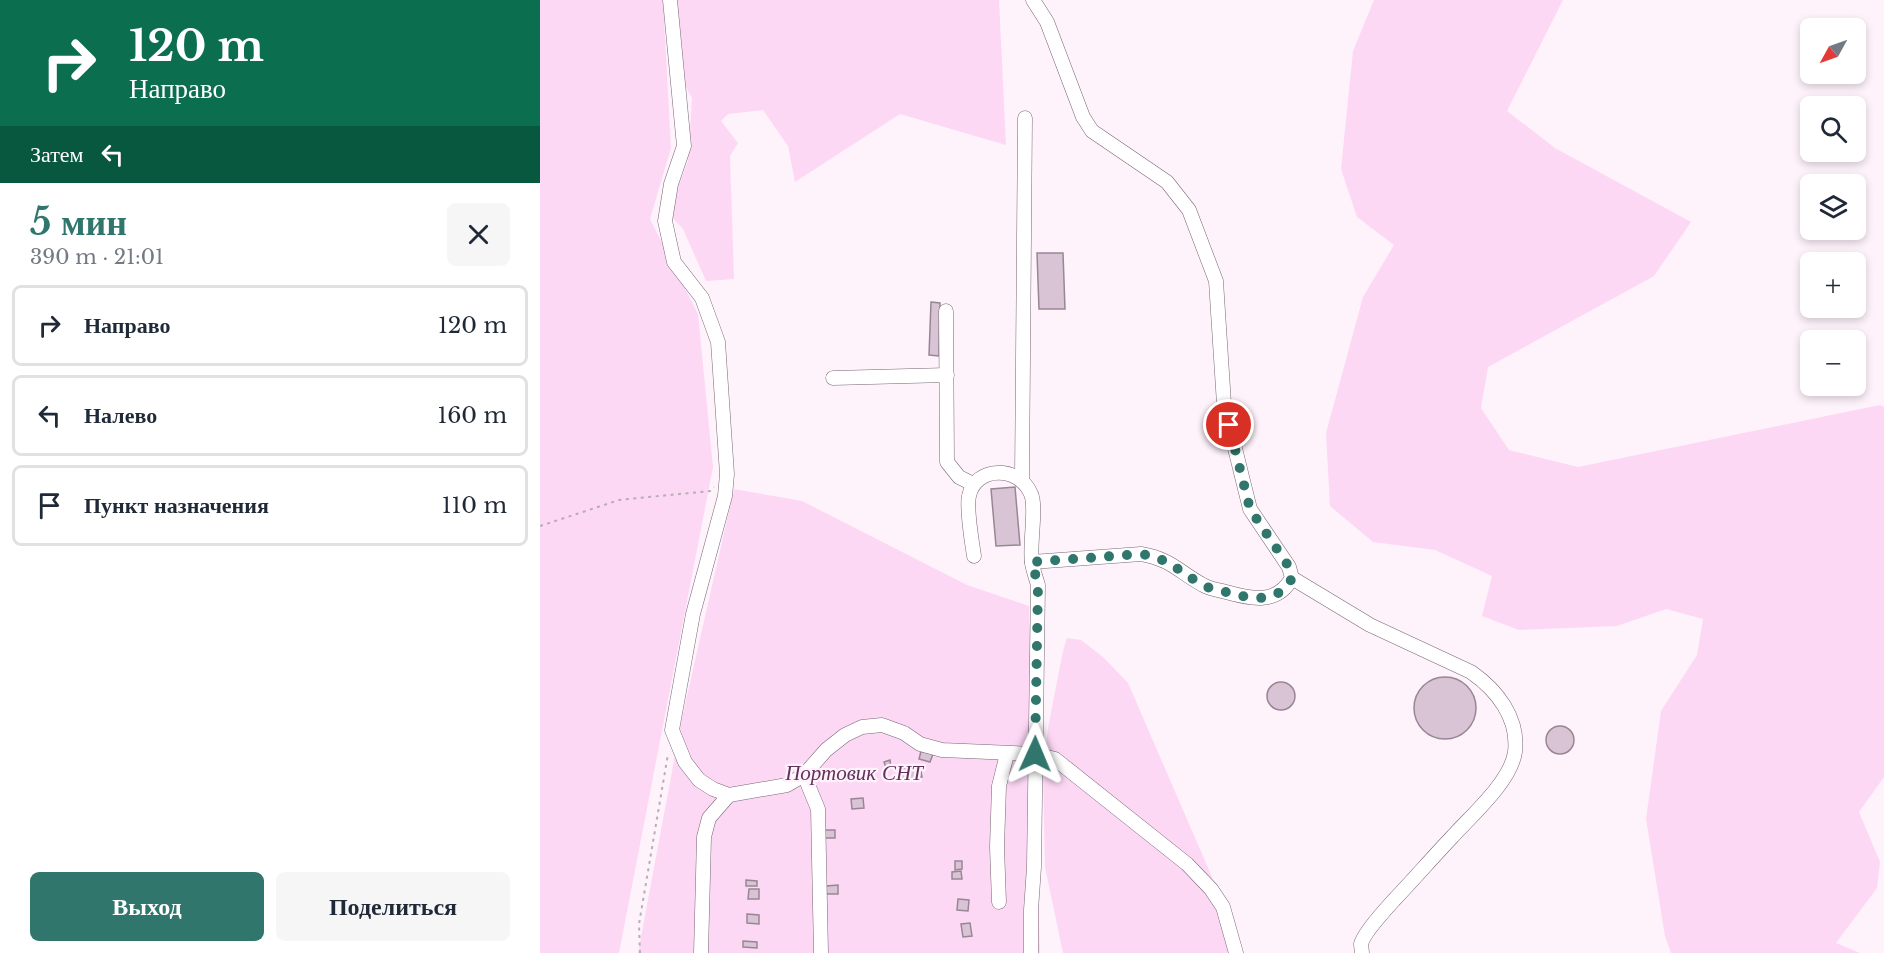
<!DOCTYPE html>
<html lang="ru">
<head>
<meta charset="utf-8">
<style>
  body { margin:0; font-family:"Libre Baskerville",serif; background:#f6f6f7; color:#1f2937; height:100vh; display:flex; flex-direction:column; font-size:22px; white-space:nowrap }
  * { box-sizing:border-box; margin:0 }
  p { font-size:20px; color:#747a83 }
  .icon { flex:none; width:33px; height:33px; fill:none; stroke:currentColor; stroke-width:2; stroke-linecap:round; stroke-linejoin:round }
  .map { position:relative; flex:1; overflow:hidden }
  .sheet { display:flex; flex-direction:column; background:#fff; width:540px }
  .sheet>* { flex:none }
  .top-card { background:#0b6e4f; color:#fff; overflow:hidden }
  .needle { width:39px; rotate:230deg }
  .controls { position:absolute; left:1260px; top:18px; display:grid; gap:12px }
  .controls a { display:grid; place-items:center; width:66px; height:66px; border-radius:9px; background:#fff; box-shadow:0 3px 9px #0003; font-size:30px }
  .pin { position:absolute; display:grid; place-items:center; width:51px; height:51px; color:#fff; margin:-26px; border:3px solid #fff; border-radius:50%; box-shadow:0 2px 6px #0007 }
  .me { position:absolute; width:66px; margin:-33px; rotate:1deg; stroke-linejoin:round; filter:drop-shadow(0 0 4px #0008) }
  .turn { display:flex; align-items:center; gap:21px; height:126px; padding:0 30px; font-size:27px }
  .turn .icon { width:78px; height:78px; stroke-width:2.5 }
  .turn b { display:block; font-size:42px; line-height:51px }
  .then { display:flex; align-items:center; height:57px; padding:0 30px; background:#0003; gap:12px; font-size:22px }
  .round { display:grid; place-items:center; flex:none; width:63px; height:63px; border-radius:9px; background:#f6f6f7 }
  .summary { display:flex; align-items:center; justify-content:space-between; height:102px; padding:0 30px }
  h1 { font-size:36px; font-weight:700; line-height:45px; color:#30766d }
  .button { display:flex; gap:12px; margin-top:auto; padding:12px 30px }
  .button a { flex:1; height:69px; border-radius:9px; background:#30766d; color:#fff; font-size:24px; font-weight:700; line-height:69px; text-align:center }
  .button a+a { background:#f6f6f7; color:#1f2937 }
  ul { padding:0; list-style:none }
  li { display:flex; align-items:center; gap:18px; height:81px; margin:0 12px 9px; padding:0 18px; border:3px solid #e0e1e3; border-radius:9px }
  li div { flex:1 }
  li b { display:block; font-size:22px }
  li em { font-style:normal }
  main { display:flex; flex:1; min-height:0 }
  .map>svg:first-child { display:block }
  .green { fill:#fdd8f5 }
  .building { fill:#d8c4d4; stroke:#998695; stroke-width:1.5 }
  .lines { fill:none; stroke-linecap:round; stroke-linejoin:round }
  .minor-casing { stroke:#786674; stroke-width:15 }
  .path { stroke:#b7adb5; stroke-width:2; stroke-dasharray:3 4.5; stroke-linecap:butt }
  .minor { stroke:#fff; stroke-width:14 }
  .route { stroke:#30766d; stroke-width:10; stroke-dasharray:0 18 }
  .labels { text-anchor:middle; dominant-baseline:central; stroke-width:4.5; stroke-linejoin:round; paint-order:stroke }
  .park-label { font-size:21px; font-style:italic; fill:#632f5b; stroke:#fef2fb }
</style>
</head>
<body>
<main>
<section class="sheet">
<div class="top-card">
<div class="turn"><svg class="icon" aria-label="right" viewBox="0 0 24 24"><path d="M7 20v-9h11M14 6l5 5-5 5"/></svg><div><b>120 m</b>Направо</div></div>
<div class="then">Затем<svg class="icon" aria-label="left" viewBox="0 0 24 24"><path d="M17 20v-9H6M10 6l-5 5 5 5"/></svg></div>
</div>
<div class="summary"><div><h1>5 мин</h1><p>390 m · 21:01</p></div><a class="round"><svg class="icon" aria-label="close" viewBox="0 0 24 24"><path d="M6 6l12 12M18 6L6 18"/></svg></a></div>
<ul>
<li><svg class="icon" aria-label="right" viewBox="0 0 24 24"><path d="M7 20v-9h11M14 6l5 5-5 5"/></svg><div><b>Направо</b></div><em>120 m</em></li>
<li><svg class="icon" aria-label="left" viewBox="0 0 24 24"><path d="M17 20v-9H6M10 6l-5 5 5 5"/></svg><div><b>Налево</b></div><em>160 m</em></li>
<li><svg class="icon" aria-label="arrive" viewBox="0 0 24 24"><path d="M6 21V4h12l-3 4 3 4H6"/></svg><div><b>Пункт назначения</b></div><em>110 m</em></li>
</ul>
<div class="button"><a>Выход</a><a>Поделиться</a></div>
</section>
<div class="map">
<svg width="1344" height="953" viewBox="0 0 1344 953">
  <rect width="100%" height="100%" fill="#fef2fb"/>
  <!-- green -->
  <g class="green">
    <polygon points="0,0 123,0 131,148 110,219 158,314 173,467 79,953 0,953"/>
    <polygon points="137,0 459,0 466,145 360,114 255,182 248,146 223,110 188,114 181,121 198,143 190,156 194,279 166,281 143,229 128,213 148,161 152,98 143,82"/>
    <polygon points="834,0 1023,0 967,111 1015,148 1151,222 1114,276 948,367 941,408 969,450 1038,467 1340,405 1344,407 1344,777 1319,812 1340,862 1337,888 1296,943 1320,953 1131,953 1125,936 1106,819 1121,711 1157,655 1163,619 1126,609 1077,626 979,630 942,616 952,576 895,550 833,542 790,506 786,433 823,297 854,245 817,217 801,169 813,51"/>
    <polygon points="194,489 262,501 427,585 489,606 500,953 98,953 142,718"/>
    <polygon points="527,638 541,640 564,658 588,683 672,877 693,953 523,953 505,867 503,772 508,728 523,651"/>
  </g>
  <!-- building -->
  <g class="building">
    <polygon points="497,253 523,253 525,309 499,309"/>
    <polygon points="391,302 400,303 399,356 389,355"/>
    <polygon points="475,487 480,545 456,546 451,489"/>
    <circle cx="905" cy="708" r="31"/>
    <circle cx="741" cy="696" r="14"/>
    <circle cx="1020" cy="740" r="14"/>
    <polygon points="381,751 393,754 390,762 379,759"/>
    <polygon points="350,760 351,767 346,768 344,762"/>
    <polygon points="380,766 382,777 362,780 360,769"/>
    <polygon points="323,798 324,808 312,809 311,799"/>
    <rect x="285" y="830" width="10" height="8"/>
    <polygon points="415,861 422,861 422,869 415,870"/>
    <polygon points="421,871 422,879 412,879 412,872"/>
    <polygon points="206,880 217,881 217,886 206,886"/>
    <polygon points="298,885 298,894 286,894 286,886"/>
    <polygon points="209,889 219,889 219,899 208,899"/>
    <polygon points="418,899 429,900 428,911 417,910"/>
    <polygon points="207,914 219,915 219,924 207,923"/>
    <polygon points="430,923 432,936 423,937 421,924"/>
    <polygon points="203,941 217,942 217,948 203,947"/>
  </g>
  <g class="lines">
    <defs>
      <g id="minor">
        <polyline points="130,0 144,146 131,184 125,221 134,262 162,298 178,342 187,474 185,496 153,614 132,730 145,762 159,780 173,789 189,795 247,785 264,775 286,750 305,735 322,727 342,725 364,733 380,744 402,750 495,754 515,759 647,864 671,889 683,907 696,953"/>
        <polyline points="406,311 407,462 419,477 433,484"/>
        <polyline points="293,378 407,375"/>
        <polyline points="482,479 485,118"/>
        <path d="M 434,556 C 432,542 426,508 429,496 C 435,466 479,465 491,494 C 497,507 489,546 492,563 C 493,570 496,578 498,585 L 494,867 L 491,910 L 491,953"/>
        <path d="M 492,562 L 601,554 C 631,559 639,572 663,585 C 670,589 678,590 686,592 C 711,599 737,605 752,578 L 749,567 L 710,509 L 684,404 L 676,281 L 649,210 L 627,182 L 552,131 L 543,117 L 507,22 L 493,0"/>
        <path d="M 752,578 L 830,625 L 931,672 C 957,690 979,718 975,752 C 971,781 932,815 913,836 C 893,857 874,879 854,900 C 846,909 824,932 821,944 C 821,947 822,950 822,953"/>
        <polyline points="264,775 278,809 281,953"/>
        <polyline points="459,902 457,847 459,786 467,754"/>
        <polyline points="161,953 164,837 169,818 189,795"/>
      </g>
    </defs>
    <!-- minor casing -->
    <use href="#minor" class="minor-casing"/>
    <!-- path -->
    <g class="path">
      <polyline points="0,526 79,500 170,491 174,487"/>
      <polyline points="100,953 99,924 128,754"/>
    </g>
    <!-- minor -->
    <use href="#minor" class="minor"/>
  </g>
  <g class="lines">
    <!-- route -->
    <path class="route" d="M 495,754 L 498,585 L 492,562 L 601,554 C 631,559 639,572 663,585 C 670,589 678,590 686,592 C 711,599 737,605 752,578 L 749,567 L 710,509 L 689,425"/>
  </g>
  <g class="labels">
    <!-- park labels -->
    <g class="park-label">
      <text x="314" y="773">Портовик СНТ</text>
    </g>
  </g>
</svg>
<div class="controls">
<a><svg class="needle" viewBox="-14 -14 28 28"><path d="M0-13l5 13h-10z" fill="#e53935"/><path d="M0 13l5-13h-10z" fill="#747a83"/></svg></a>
<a><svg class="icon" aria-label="search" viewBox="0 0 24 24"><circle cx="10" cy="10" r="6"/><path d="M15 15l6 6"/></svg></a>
<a><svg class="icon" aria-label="layers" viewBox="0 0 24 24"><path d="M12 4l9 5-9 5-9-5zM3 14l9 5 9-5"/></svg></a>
<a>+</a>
<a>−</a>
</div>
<div class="pin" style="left:689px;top:425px;background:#d93025"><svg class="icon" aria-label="arrive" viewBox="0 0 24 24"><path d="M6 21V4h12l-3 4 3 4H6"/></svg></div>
<svg class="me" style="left:495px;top:754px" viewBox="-20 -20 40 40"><path d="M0-17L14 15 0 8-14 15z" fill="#30766d" stroke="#fff" stroke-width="4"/></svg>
</div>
</main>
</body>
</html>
